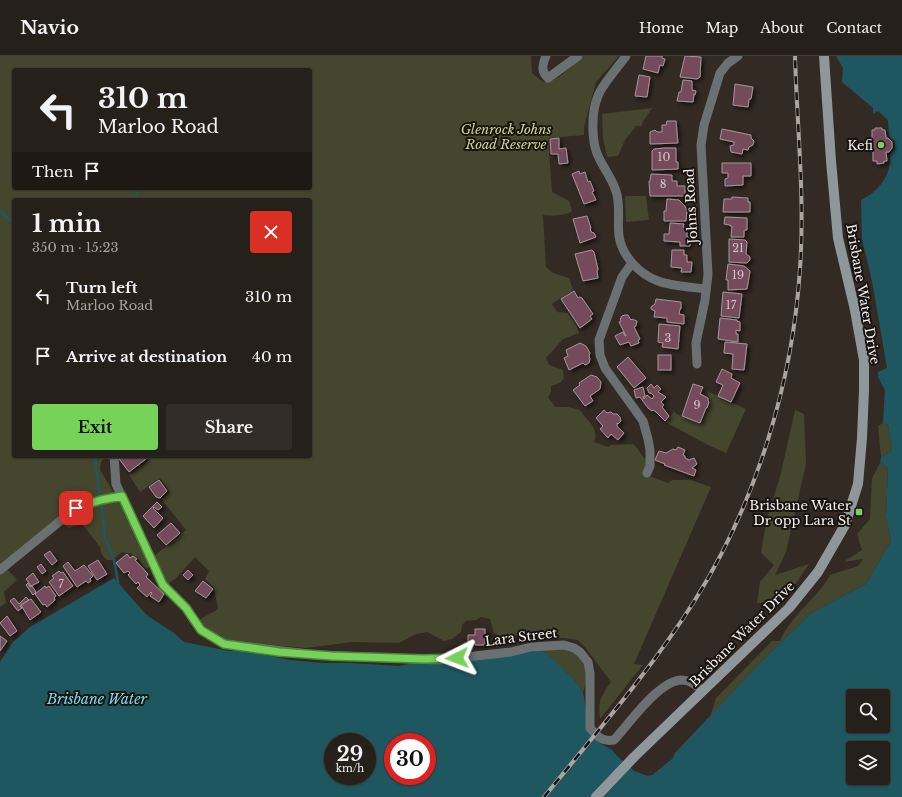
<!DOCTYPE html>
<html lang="en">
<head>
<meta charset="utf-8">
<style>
  body { margin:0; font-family:"Libre Baskerville",serif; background:#322d28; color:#f1f3f6; height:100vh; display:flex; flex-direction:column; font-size:15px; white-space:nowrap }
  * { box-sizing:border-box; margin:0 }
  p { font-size:13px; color:#a4a3a3 }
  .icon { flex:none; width:22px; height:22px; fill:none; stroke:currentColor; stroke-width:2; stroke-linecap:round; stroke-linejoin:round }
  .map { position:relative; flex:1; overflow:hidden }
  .drawer { position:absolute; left:12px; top:142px; width:300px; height:260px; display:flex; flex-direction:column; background:#26201b; border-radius:4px; box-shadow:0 1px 3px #0004,0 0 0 1px #423e3a }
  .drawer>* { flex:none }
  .guide { position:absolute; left:12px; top:12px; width:300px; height:122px; border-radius:4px; box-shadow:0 1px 3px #0004,0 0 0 1px #423e3a; background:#26201b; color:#f1f3f6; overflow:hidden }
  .fabs { position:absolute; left:846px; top:633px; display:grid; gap:8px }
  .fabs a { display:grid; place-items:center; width:44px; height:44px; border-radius:4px; background:#26201b; box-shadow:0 1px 3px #0004,0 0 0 1px #423e3a; font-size:20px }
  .speed { position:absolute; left:324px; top:677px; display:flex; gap:8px; font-size:20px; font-weight:700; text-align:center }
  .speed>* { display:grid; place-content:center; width:52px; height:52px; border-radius:50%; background:#26201b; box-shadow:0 1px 3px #0004,0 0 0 1px #423e3a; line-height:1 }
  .speed small { font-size:10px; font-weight:400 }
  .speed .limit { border:6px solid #d22; background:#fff; color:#111 }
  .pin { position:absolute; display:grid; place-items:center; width:34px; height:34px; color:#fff; margin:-17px; border-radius:8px; box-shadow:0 2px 6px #0006 }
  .me { position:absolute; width:44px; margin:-22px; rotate:267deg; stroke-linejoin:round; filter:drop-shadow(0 0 3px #0008) }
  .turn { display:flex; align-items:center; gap:14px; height:84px; padding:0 20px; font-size:18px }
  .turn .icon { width:52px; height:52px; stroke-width:2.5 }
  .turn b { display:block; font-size:28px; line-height:34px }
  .then { display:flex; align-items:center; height:38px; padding:0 20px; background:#0003; gap:8px; font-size:15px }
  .round { display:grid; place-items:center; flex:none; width:42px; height:42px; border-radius:4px; background:#322d28 }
  .overview { display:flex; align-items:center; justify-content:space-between; height:68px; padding:0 20px }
  h1 { font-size:24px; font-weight:800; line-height:30px }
  .button { display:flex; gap:8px; margin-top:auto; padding:8px 20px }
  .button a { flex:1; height:46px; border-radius:4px; background:#77d259; color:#111; font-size:16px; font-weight:800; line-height:46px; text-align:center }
  .button a+a { background:#322d28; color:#f1f3f6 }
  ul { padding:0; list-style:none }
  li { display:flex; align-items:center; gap:12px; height:60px; padding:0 20px }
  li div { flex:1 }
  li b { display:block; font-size:15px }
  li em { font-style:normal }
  header { display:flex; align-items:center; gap:24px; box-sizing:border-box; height:56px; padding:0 20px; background:#26201b; border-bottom:1px solid #423e3a }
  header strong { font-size:19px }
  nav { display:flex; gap:22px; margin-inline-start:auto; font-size:14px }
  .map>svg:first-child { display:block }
  .green { fill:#45462e; fill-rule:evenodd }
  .water { fill:#1f5761; fill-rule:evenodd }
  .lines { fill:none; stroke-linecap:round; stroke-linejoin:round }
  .stream { stroke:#1f5761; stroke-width:2.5 }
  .building { fill:#744b5c; stroke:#a3969a; filter:url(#shadow) }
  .minor { stroke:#6b7172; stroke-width:9 }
  .secondary { stroke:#8e989a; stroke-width:10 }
  .rail-casing { stroke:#aba49f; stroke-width:4 }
  .rail { stroke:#181411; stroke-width:2.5; stroke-dasharray:8; stroke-linecap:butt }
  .route-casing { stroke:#4d883a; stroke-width:10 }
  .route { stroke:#77d259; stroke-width:7 }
  .poi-dot { fill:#77d259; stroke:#181411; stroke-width:1.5 }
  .labels { text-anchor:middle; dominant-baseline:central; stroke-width:4; stroke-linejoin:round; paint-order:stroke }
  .number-label { font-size:11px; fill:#d5c6c7 }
  .park-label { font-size:13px; font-style:italic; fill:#d2d590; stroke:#181411 }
  .poi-label { font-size:13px; fill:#f5efeb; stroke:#181411; text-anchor:end }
  .street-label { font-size:13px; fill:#f5efeb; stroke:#181411 }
  .water-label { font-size:14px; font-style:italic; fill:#82dbed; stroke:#181411 }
</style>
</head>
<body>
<header>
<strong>Navio</strong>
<nav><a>Home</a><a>Map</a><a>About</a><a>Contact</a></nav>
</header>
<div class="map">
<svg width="902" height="741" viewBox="0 0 902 741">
  <defs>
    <filter id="shadow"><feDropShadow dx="2.5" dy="2.5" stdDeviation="2" flood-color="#0009"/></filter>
  </defs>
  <rect width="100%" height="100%" fill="#332a24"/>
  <!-- green -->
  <g class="green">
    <path d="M 0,0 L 531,0 L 532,17 L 543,26 L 549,26 L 559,21 L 584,0 L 619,0 L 596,26 L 584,71 L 584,79 L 548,82 L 552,136 L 569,145 L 572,155 C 564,160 552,160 543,159 L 546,211 L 553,217 L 569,222 L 573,234 L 552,248 L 557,256 L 568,257 L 577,271 L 579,277 L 563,283 L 546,302 L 549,309 L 563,314 L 564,322 L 560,327 L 551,330 L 551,336 L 548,341 L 555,351 L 568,351 L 580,354 C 586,365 600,371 594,386 L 608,391 L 611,389 L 633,388 C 639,393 641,399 647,405 L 644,418 L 668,427 L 672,424 L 691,424 L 711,431 L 634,608 L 643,609 L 600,663 C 598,646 600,641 611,626 L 585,591 L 578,584 L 564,582 L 541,583 L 517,579 L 499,580 L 494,577 L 490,563 L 481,561 L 476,564 L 466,565 L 462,569 L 461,576 L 452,583 L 444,585 L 427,576 L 416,578 L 399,587 L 352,586 L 306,592 L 226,585 L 204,573 L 199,564 L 218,553 L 214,532 L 205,523 L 209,515 L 195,501 L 176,522 L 167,529 L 153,501 L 186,474 L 162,444 L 170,436 L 160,422 L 140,436 L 129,419 L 150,404 L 147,400 L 310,400 L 310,144 L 14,144 L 14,400 L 107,400 L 101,406 L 100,414 L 115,439 L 93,445 L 0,512 ZM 14,14 L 310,14 L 310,132 L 14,132 Z"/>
    <polygon points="652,52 642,67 642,70 636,70 625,84 618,100 607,101 603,82 602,58"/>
    <polygon points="625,140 646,140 649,164 626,166"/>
    <polygon points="707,335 746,353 726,397 710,390 665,366 674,356 682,361 701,368 710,346"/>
    <polygon points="795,354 804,358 806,408 786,496 775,519 809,508 784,545 757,547 760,526 774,509 761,497 766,467 781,417"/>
    <polygon points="883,367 888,369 892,395 881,401 878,370"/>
    <path d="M 880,407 L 888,412 L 886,461 L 891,485 L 866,528 L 811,557 L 766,601 L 710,661 L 716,642 L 772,585 L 780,585 C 791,559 817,543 830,519 L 858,510 L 863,503 L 843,506 L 862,494 L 857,478 L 870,463 L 872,422 Z"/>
    <path d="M 120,442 L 151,510 L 146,513 C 138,502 136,498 122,496 L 112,504 L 107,504 L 102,499 L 100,491 L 82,468 L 69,472 L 60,467 L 77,454 Z"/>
    <polygon points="6,512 17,524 4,536 6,547 0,551 0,517"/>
    <path d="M 566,593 C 570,594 575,595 578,598 C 588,607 589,624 583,636 L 573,622 L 541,594 Z"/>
  </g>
  <!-- water -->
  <path class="water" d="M 836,0 L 902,0 L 902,741 L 0,741 L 0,606 L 12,587 L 30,571 L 114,522 L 142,554 L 148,560 L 174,577 L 184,586 L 229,595 L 240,594 L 290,604 L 323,607 L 349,607 L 400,610 L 411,607 L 509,599 L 541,594 L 554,604 L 564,614 L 573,622 L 583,636 L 590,678 L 600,687 L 612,694 L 618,701 L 634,715 L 648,720 L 652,719 L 672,703 L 675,697 L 766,601 L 811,557 L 866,528 L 891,485 L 886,461 L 888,412 L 880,407 L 881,401 L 892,395 L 888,369 L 883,367 L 885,334 L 878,321 L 878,316 L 887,312 L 872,225 L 862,183 L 861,144 C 878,136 892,119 890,99 L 895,93 L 895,85 L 889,80 L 888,64 L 878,55 L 873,58 L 873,52 L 842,26 L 843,12 ZM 853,640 L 883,640 L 883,670 L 853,670 ZM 333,686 L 367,686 L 367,720 L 333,720 ZM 393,686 L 427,686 L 427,720 L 393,720 ZM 853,692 L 883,692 L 883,722 L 853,722 Z"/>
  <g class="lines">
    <!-- stream -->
    <g class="stream">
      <polyline points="134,144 140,132"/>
      <polyline points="0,155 14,167"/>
      <polyline points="95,400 100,441"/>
      <polyline points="101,446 105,482 114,504 118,526"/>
    </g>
  </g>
  <!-- building -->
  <g class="building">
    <polygon points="646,0 662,0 662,2 665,3 663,10 660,9 658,17 643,13"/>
    <polygon points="685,0 701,1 700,21 697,23 680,21"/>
    <polygon points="639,19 650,21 647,41 635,40"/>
    <polygon points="683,24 692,25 692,34 696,35 695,39 694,38 693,46 677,45 679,36 681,36"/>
    <polygon points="735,28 753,31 751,43 749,43 748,51 733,49"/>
    <polygon points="667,65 676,65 678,87 650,88 650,76 655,74 657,76 662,76 662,69 666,69"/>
    <polygon points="875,72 882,72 882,74 885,74 886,82 888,82 892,86 892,92 889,96 886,96 887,105 884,105 884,107 877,108 877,105 873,105 873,94 870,93 870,87 872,85 872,74 875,74"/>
    <polygon points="722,73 751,79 751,82 754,85 753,89 749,91 748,94 743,93 742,98 731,96 730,90 734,89 734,86 720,83"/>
    <polygon points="559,82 559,93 566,92 568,107 559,108 558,98 551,98 550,83"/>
    <polygon points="665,92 676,92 676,106 678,106 678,113 652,114 652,95 654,93"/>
    <polygon points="722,107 751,107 751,120 743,120 743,129 725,130 725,123 728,122 728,117 722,117"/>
    <polygon points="579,115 580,118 585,116 588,126 590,125 594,135 592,136 596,144 584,148 572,118"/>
    <polygon points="651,118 672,119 672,125 677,125 677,130 685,130 685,140 650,140 649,125 650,125"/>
    <polygon points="732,141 748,142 748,146 750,146 750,156 723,156 724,143 732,143"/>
    <polygon points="667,143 679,144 685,150 687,155 686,165 664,165 664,155 666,155"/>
    <polygon points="587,160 591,172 590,172 591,176 594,177 596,181 580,187 573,163"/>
    <polygon points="725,161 747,162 747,174 744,174 744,181 731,181 732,170 730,170 730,169 724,168"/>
    <polygon points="670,167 684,168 683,171 687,172 687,181 690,181 690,190 680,190 680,186 664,185 664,178 669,178"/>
    <polygon points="729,183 745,184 747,186 746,198 750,201 750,204 747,207 729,206"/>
    <polygon points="592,194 594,196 598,213 597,215 598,222 583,225 575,198"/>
    <polygon points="672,194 684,194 684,199 687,199 687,206 692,206 691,216 681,216 682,212 671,211"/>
    <polygon points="728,208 744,210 750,215 747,233 728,234 728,224 726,224"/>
    <polygon points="574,235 578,242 580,241 582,242 593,258 590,260 592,263 580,272 561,243"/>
    <polygon points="723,236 742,238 739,262 721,260"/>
    <polygon points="656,243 681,246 681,253 680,253 679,258 684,259 684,268 667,266 667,262 654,261 655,255 651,253 651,251 655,248"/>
    <polygon points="625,259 628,259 631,264 632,263 637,265 636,270 634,271 640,283 638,284 639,287 631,290 629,286 620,289 615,280 623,276 625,280 626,280 619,266 621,265 620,263 622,260"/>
    <polygon points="720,262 737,264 737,265 740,266 740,275 736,274 736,278 738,278 738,286 718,283"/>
    <polygon points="659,268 680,270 678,293 662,291 663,287 658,286"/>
    <polygon points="725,286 747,288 744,314 732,313 733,298 724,297"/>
    <polygon points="580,287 586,290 590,297 589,300 590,303 589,307 585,309 583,307 569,314 564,302 568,300 566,294"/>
    <rect x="658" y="299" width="13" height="15"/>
    <polygon points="628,301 646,322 634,332 617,311"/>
    <polygon points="722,313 732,318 731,322 740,327 731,346 718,340 723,329 716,326"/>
    <polygon points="591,319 597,321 601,326 600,333 590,340 593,345 585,350 573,334 580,329 579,327"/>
    <polygon points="651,328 654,332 657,329 661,333 658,336 666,341 661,346 664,349 662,351 669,360 665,365 656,356 653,354 652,355 648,352 640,341 636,342 634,334 643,331 645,340 643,341 644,343 647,339 652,343 654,340 651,337 649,337 647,332"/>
    <polygon points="693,328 703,331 700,338 708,342 708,345 709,346 707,352 706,352 700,367 682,360"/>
    <polygon points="604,354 607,357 611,356 613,358 617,358 620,361 621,365 618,368 617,367 617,370 624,377 618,384 611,378 608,382 600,373 603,370 596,362"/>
    <polygon points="678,391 685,394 683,399 685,400 685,402 689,404 694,402 697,408 692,412 696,414 694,420 664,409 665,408 655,404 659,395 666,397 673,393 676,394"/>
    <polygon points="117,400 144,400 146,403 129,416"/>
    <polygon points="159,424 167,435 160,442 156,441 149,431"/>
    <polygon points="157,446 162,451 158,454 154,451 153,452 163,462 154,472 143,460"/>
    <polygon points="171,467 180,477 166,489 157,479"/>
    <polygon points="50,495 57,505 52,509 44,499"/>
    <polygon points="127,498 130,502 133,500 137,503 135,504 148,518 146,521 164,538 159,546 150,540 152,537 151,536 147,541 137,532 140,529 138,526 136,528 128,519 130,517 128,515 124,517 116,507"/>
    <polygon points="98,504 107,518 97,524 88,510"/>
    <polygon points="68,506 75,515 84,509 93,520 90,523 91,525 88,527 86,525 77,531 63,510"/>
    <polygon points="41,508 46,515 42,518 37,511"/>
    <polygon points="188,514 193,519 188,524 183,519"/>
    <polygon points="59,515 61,517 63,516 73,530 59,540 49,526 54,522 52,520"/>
    <polygon points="33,517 39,526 31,530 26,523"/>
    <polygon points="203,525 213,533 206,542 195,535"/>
    <polygon points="28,527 30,531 32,530 36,536 33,539 26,529"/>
    <polygon points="45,530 46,532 49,530 56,540 54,542 55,544 47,551 45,548 43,549 35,538"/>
    <polygon points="26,541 29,544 20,550 22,552 18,555 10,545 14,542 19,548"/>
    <polygon points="31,543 41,556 30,564 21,549"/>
    <polygon points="7,560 17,575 10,580 0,567"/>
    <polygon points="475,573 485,573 485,589 475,589 475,587 468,586 468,579 475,579"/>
    <polygon points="0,580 7,585 0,595"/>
  </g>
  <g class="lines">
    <!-- minor -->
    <g class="minor">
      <path d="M 546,0 C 542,9 541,16 548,22 L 578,0"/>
      <path d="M 626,0 C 619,10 602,29 598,40 C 591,56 591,87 599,102 C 605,114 612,123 616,135 C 621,150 617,165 619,180 C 622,200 639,218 658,225 C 671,230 691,231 706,233"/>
      <polyline points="632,207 622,221 599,284 600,299 605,312 643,365 648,383 650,394 650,410 647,417"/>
      <polyline points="697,308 696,287 705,244 708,218 701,89 704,69 720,17 728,7 738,0"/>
      <path d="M 114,400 L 116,428 L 163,529 L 186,552 L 201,574 L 224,588 L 316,599 L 439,604 L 511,596 L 531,591 L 564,589 L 574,592 L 580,596 L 588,606 L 590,617 L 590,672 C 598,681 602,686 614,684 C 629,668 659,624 682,624 C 691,624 697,630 703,635"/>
      <polyline points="0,514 76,452 101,444 122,440"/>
    </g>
    <!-- secondary -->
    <polyline class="secondary" points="596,741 634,701 789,552 818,516 845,469 858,428 862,382 864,334 864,304 855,254 838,182 831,105 824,0"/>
    <defs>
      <path id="rail" d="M 544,741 C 596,677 651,614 695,544 C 756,447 793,326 800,212 C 805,141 797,71 795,0"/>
    </defs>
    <!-- rail casing -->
    <use href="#rail" class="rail-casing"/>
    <!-- rail -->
    <use href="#rail" class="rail"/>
  </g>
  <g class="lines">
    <defs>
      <polyline id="route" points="76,452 101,444 122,440 163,529 186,552 201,574 224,588 279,596 332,600 424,603 457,602"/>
    </defs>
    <!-- route casing -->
    <use href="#route" class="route-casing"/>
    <!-- route -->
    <use href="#route" class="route"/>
  </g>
  <!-- markers -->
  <g class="poi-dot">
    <circle cx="881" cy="89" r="4"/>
    <rect x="855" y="452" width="8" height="8" rx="2"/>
  </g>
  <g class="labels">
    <!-- number labels -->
    <g class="number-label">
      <text x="664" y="101">10</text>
      <text x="663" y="128">8</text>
      <text x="738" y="192">21</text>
      <text x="738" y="219">19</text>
      <text x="731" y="249">17</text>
      <text x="668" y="282">3</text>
      <text x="697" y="349">9</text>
      <text x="61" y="528">7</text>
    </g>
    <!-- park labels -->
    <g class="park-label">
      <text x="506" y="73">Glenrock Johns<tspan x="506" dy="15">Road Reserve</tspan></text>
    </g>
    <!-- poi labels -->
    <g class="poi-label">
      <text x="873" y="89">Kefi</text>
      <text x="851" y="449">Brisbane Water<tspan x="851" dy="15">Dr opp Lara St</tspan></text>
    </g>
    <!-- street labels -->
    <g class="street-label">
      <text transform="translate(691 150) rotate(-93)">Johns Road</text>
      <text transform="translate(863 238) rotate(80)">Brisbane Water Drive</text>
      <text transform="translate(742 578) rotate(-45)">Brisbane Water Drive</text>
      <text transform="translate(521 581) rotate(-7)">Lara Street</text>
    </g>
    <!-- water labels -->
    <g class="water-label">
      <text x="97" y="643">Brisbane Water</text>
    </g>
  </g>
</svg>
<div class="fabs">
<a><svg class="icon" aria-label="search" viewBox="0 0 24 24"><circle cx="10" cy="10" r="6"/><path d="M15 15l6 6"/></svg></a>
<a><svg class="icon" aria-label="layers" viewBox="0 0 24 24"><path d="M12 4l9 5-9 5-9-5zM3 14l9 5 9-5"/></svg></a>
</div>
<div class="speed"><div>29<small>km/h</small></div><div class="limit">30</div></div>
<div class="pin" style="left:76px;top:452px;background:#d93025"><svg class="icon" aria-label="arrive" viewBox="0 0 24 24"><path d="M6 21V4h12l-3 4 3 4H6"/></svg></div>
<svg class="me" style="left:457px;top:602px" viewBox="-20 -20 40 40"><path d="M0-17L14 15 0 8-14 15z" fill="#77d259" stroke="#fff" stroke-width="4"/></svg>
<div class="guide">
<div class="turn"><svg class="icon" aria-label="left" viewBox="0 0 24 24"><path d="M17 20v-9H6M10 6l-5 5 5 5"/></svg><div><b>310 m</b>Marloo Road</div></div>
<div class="then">Then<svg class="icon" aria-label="arrive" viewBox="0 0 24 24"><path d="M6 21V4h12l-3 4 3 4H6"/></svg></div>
</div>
<section class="drawer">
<div class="overview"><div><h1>1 min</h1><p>350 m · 15:23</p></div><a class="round" style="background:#d93025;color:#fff"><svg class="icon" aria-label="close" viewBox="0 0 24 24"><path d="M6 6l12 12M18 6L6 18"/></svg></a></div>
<ul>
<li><svg class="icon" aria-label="left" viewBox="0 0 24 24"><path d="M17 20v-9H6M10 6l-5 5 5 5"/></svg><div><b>Turn left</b><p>Marloo Road</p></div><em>310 m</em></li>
<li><svg class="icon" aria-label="arrive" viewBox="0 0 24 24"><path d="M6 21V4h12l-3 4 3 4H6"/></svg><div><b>Arrive at destination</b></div><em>40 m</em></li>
</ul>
<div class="button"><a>Exit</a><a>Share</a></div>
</section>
</div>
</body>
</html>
